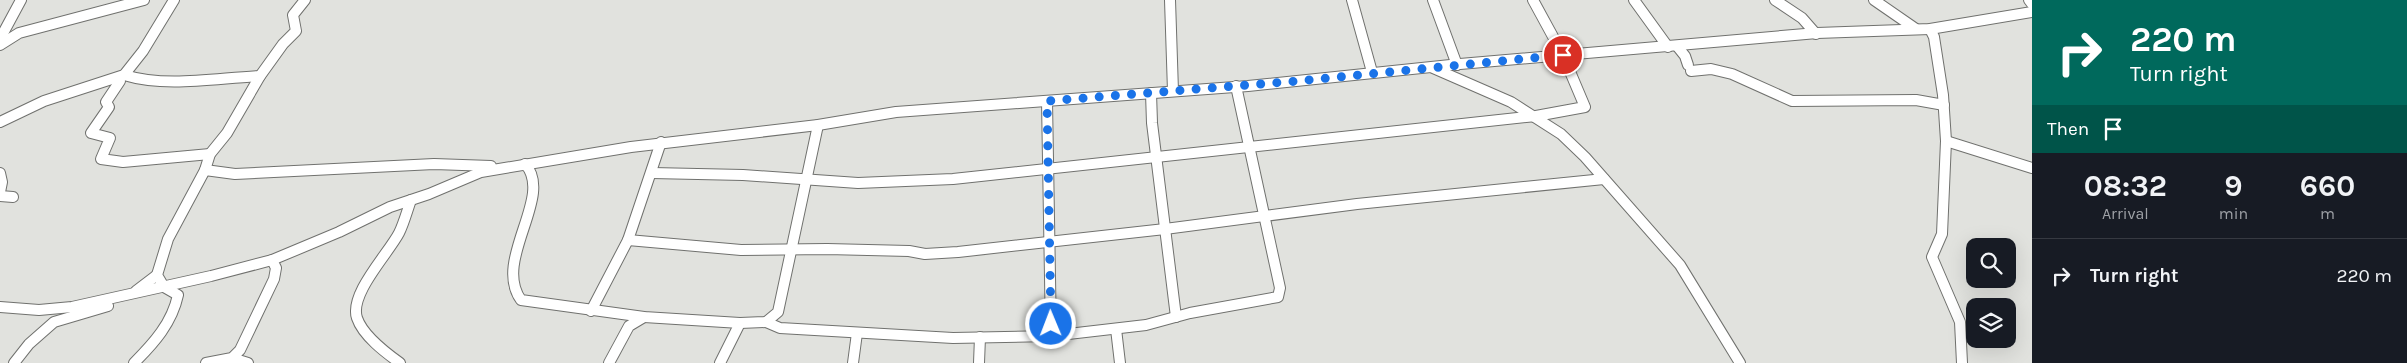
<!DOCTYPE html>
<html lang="en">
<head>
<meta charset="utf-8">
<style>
  body { margin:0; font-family:Karla,sans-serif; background:#242831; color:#f1f3f6; height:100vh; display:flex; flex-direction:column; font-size:19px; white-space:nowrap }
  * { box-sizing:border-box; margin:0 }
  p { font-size:16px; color:#9ea1a6 }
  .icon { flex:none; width:28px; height:28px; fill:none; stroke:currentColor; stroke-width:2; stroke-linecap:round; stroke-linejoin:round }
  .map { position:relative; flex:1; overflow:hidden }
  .panel { display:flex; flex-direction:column; background:#171b24; width:375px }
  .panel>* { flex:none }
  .guide { background:#00695c; color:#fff; overflow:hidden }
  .buttons { position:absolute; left:1966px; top:238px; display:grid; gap:10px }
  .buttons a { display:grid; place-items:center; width:50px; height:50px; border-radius:10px; background:#171b24; box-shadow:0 5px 20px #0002; font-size:25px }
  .pin { position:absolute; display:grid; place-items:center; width:42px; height:42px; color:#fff; margin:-21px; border:2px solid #fff; border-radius:50%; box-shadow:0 1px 5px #0007 }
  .me { position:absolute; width:55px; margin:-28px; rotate:359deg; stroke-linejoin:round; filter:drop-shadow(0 0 4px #0008) }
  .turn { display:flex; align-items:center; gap:18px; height:105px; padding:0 15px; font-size:22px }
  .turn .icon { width:65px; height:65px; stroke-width:2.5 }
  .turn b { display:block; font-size:35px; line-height:42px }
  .then { display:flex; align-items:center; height:48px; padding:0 15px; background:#0003; gap:10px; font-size:19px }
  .eta { display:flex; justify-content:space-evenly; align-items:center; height:85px; text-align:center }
  .eta b { font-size:30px; font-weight:700; line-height:35px }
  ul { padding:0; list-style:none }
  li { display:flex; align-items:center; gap:15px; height:75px; padding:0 15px; border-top:1px solid #363941 }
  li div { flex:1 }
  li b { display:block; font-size:19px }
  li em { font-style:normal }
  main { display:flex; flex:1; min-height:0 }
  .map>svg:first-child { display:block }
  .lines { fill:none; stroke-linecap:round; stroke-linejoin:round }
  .street-casing { stroke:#70716e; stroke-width:12 }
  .street { stroke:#fff; stroke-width:10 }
  .route { stroke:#1a73e8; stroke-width:9; stroke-dasharray:0 16.2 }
</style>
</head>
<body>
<main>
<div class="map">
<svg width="2032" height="363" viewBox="0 0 2032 363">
  <rect width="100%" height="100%" fill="#e1e2de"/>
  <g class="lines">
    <defs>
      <g id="street">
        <polyline points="1170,0 1173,91"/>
        <polyline points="1352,0 1372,72"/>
        <polyline points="1433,0 1457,65"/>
        <polyline points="1634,0 1668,47"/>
        <polyline points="1775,0 1802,18 1816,34"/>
        <polyline points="1874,0 1916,29"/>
        <polyline points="2029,0 2032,4"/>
        <polyline points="1930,29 1934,37 1943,95 1946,141 1942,234 1932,257 1960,322 1962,363"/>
        <polyline points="0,39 21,0"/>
        <polyline points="0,45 19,33 144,0"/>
        <polyline points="1677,46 1685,56 1688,65"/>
        <polyline points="1433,68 1511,102 1561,134 1585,157 1680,265 1740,363"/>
        <polyline points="1691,71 1711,69 1732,74 1792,101 1916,100 1944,105"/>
        <path d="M 124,75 C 167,88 216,78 260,76"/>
        <polyline points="120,81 106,102 109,107 91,133 110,138 101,159 123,162 210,154"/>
        <polyline points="1151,93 1152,123 1176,317"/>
        <polyline points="1047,101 1051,336"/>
        <polyline points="0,122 44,101 124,75 143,51 174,0"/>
        <polyline points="1946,141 2032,168"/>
        <path d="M 525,164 C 555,196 492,260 521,300 L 644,317 L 740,323 L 766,322 L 778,312 L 818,125"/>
        <polyline points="205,170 235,174 434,164 491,166"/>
        <polyline points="0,173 2,182 0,192"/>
        <polyline points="652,173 743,175 858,183 953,179 1536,116 1585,107 1563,55 1533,0"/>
        <polyline points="0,196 13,197"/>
        <polyline points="628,240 741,250 827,249 909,251 925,254 958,252 1165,229 1357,204 1604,179"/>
        <polyline points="136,291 157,275"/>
        <polyline points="0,307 39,310 72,307 211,276 272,260 339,232 390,207 429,194 481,172 631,147 818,125 896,112 1248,86 1460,64 1817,33 1930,29 2032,12"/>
        <polyline points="591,311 628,240 661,142"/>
        <polyline points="766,322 780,328 953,338 1051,336 1146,325 1190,313 1278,297 1280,288 1236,86"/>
        <polyline points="1116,329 1120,363"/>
        <polyline points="232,358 248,363"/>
        <polyline points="14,363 29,344 54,322 108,306"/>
        <path d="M 134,363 C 154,343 172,323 178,295 L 164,287 L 157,275 L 168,239 L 205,170 L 210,154 L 227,133 L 260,76 L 283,44 L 296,31 L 293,15 L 305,0"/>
        <polyline points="206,363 232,358 240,350 274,279 276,268 272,260"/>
        <path d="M 400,363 C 386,353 363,336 357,318 C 349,294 388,254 399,233 C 404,223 407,211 411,200"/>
        <polyline points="609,363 629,326 644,317"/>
        <polyline points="720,363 740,323"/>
        <polyline points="853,363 857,333"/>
        <polyline points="979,363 980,337"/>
      </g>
    </defs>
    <!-- street casing -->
    <use href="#street" class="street-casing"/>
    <!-- street -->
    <use href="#street" class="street"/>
  </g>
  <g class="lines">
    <!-- route -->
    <polyline class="route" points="1051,324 1047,101 1298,81 1563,55"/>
  </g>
</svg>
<div class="buttons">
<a><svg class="icon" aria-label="search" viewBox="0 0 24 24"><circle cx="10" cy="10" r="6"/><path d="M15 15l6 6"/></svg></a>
<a><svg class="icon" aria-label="layers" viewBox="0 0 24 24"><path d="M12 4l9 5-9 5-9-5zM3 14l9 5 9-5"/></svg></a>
</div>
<div class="pin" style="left:1563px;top:55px;background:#d93025"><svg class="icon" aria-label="arrive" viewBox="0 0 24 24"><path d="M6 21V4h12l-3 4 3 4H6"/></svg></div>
<svg class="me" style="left:1051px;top:324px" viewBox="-20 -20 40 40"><circle r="17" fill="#1a73e8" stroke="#fff" stroke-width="3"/><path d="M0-11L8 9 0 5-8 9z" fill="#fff"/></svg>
</div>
<section class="panel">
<div class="guide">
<div class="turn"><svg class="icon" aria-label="right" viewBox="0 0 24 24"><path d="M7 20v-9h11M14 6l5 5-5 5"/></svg><div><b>220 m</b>Turn right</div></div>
<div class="then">Then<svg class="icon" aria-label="arrive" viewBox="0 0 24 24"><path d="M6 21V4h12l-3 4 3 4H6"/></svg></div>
</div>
<div class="eta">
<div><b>08:32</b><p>Arrival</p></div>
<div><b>9</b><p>min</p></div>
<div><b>660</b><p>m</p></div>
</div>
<ul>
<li><svg class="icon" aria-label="right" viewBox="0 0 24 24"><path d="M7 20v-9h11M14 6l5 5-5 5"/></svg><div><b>Turn right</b></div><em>220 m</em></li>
</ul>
</section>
</main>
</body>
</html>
